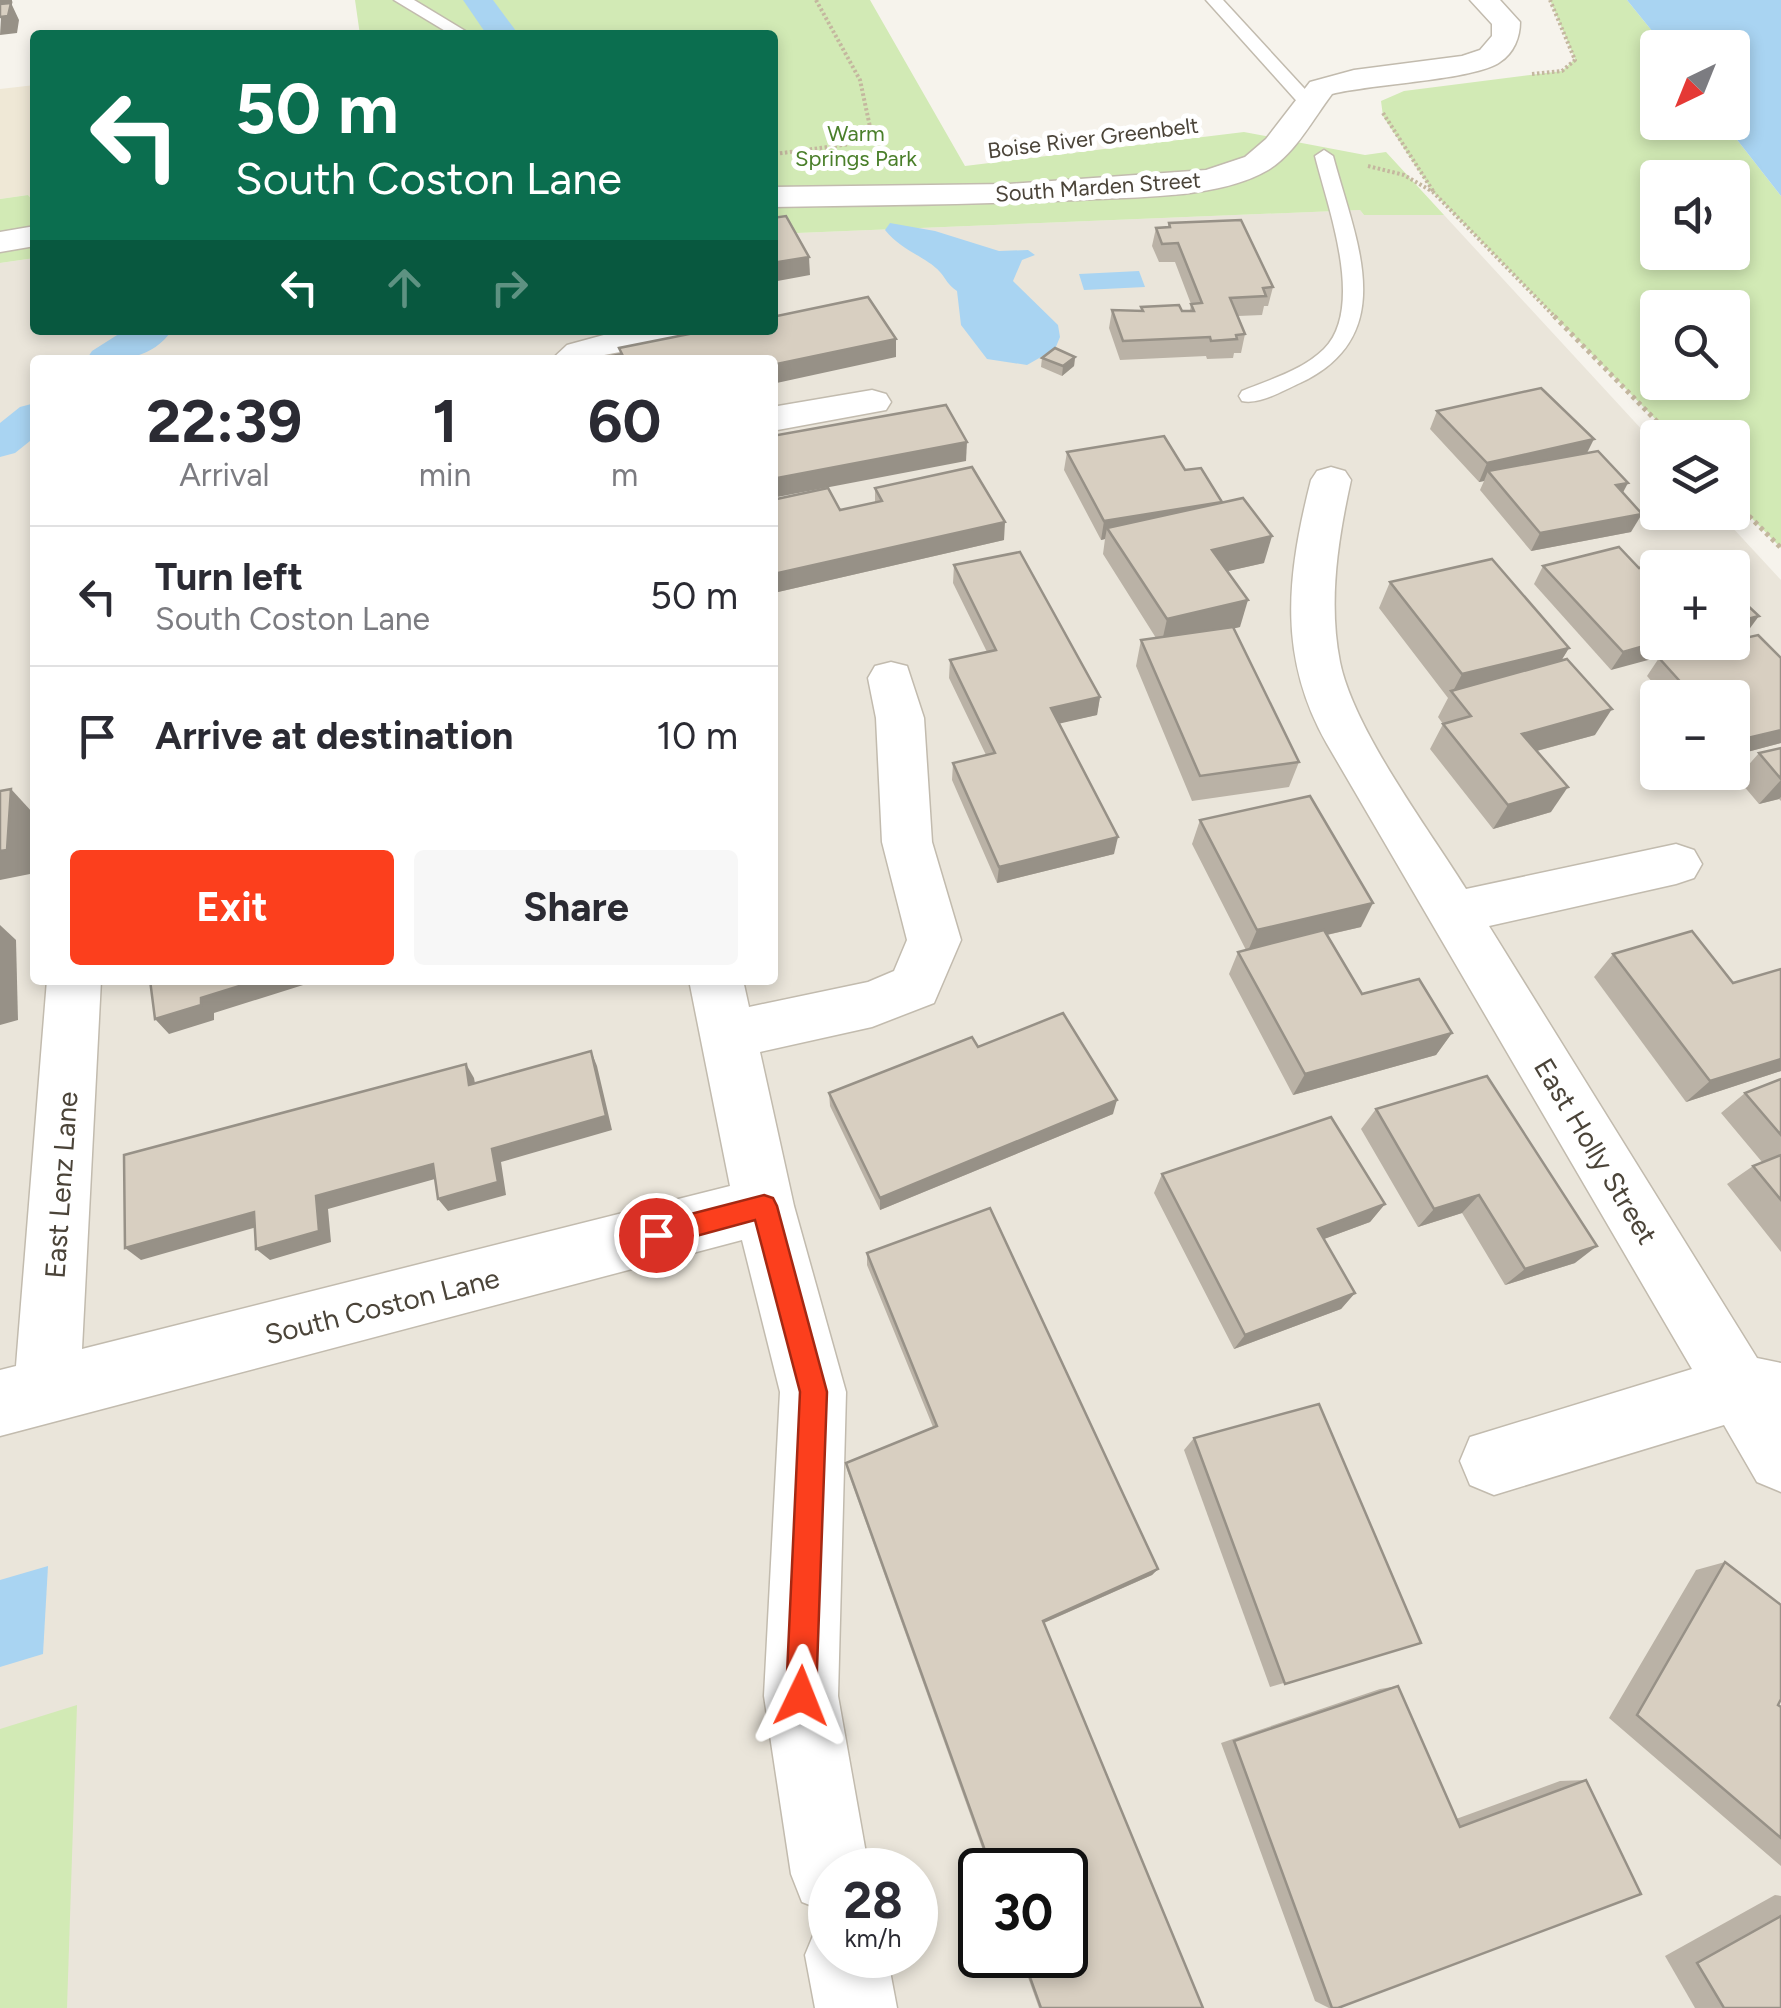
<!DOCTYPE html>
<html lang="en">
<head>
<meta charset="utf-8">
<style>
  body { margin:0; font-family:Figtree,sans-serif; background:#f7f7f7; color:#2b2b33; height:100vh; display:flex; flex-direction:column; font-size:38px; white-space:nowrap }
  * { box-sizing:border-box; margin:0 }
  p { font-size:32px; color:#7c7c81 }
  .icon { flex:none; width:55px; height:55px; fill:none; stroke:currentColor; stroke-width:2; stroke-linecap:round; stroke-linejoin:round }
  .map { position:relative; flex:1; overflow:hidden }
  .drawer { position:absolute; left:30px; top:355px; width:748px; height:630px; display:flex; flex-direction:column; background:#fff; border-radius:10px; box-shadow:0 5px 15px #0003 }
  .drawer>* { flex:none }
  .top-card { position:absolute; left:30px; top:30px; width:748px; height:305px; border-radius:10px; box-shadow:0 5px 15px #0003; background:#0b6e4f; color:#fff; overflow:hidden }
  .needle { width:65px; rotate:223deg }
  .controls { position:absolute; left:1640px; top:30px; display:grid; gap:20px }
  .controls a { display:grid; place-items:center; width:110px; height:110px; border-radius:10px; background:#fff; box-shadow:0 5px 15px #0003; font-size:50px }
  .speed { position:absolute; left:808px; top:1848px; display:flex; gap:20px; font-size:50px; font-weight:700; text-align:center }
  .speed>* { display:grid; place-content:center; width:130px; height:130px; border-radius:50%; background:#fff; box-shadow:0 5px 15px #0003; line-height:1 }
  .speed small { font-size:25px; font-weight:400 }
  .speed .limit { border:5px solid #111; border-radius:15px; background:#fff; color:#111 }
  .pin { position:absolute; display:grid; place-items:center; width:85px; height:85px; color:#fff; margin:-42px; border:5px solid #fff; border-radius:50%; box-shadow:0 2px 10px #0007 }
  .me { position:absolute; width:110px; margin:-55px; rotate:2deg; stroke-linejoin:round; filter:drop-shadow(0 0 8px #0008) }
  .turn { display:flex; align-items:center; gap:35px; height:210px; padding:0 40px; font-size:45px }
  .turn .icon { width:130px; height:130px; stroke-width:2.5 }
  .turn b { display:block; font-size:70px; line-height:85px }
  .lanes { display:flex; align-items:center; height:95px; padding:0 40px; background:#0003; justify-content:center; gap:50px; direction:ltr }
  .lanes .off { opacity:.35 }
  .eta { display:flex; justify-content:space-evenly; align-items:center; height:170px; text-align:center }
  .eta b { font-size:60px; font-weight:700; line-height:70px }
  .action { display:flex; gap:20px; margin-top:auto; padding:20px 40px }
  .action a { flex:1; height:115px; border-radius:10px; background:#fc3f1d; color:#fff; font-size:40px; font-weight:700; line-height:115px; text-align:center }
  .action a+a { background:#f7f7f7; color:#2b2b33 }
  ul { padding:0; list-style:none }
  li { display:flex; align-items:center; gap:30px; height:140px; padding:0 40px; border-top:2px solid #e1e1e2 }
  li div { flex:1 }
  li b { display:block; font-size:38px }
  li em { font-style:normal }
  .map>svg:first-child { display:block }
  .residential { fill:#eae5da; fill-rule:evenodd }
  .education { fill:#efe8d6 }
  .green { fill:#d2eab5; fill-rule:evenodd }
  .water { fill:#a9d4f2 }
  .lines { fill:none; stroke-linecap:round; stroke-linejoin:round }
  .canal { fill:#a9d4f2; fill-rule:evenodd }
  .lane-casing { stroke:#c2bbae; stroke-width:3 }
  .street-casing { stroke:#c2bbae; stroke-width:3 }
  .path-far1 { stroke:#c4b79f; stroke-width:4; stroke-dasharray:2.5 2.5; stroke-linecap:butt }
  .path { stroke:#c4b79f; stroke-width:5; stroke-dasharray:4 4; stroke-linecap:butt }
  .lane { fill:#fff; fill-rule:evenodd }
  .street { fill:#fff; fill-rule:evenodd }
  .wall { fill:#bab2a6 }
  .shaded-wall { fill:#979187 }
  .building { fill:#d8cfc1; stroke:#979187; stroke-width:2.5 }
  .route { fill:#fc3f1d; stroke:#a42913; stroke-width:2.5 }
  .labels { text-anchor:middle; dominant-baseline:central; stroke-width:10; stroke-linejoin:round; paint-order:stroke }
  .far-park-label { font-size:22px; fill:#4a7f2a; stroke:#fff }
  .far-street-label { font-size:22px; fill:#4b4439; stroke:#fff }
  .street-label { font-size:28px; fill:#4b4439; stroke:#fff }
</style>
</head>
<body>
<div class="map">
<svg width="1781" height="2008" viewBox="0 0 1781 2008">
  <rect width="100%" height="100%" fill="#f6f3ec"/>
  <!-- residential -->
  <path class="residential" d="M 1360,210 L 1364,215 L 1444,215 L 1657,446 L 1658,512 L 1719,513 L 1781,580 L 1781,2008 L 0,2008 L 0,263 L 35,258 L 35,330 L 772,330 L 773,234 ZM 35,360 L 772,360 L 772,980 L 35,980 ZM 1658,568 L 1732,568 L 1732,642 L 1658,642 ZM 1658,698 L 1732,698 L 1732,772 L 1658,772 ZM 830,1870 L 915,1870 L 915,1955 L 830,1955 ZM 980,1870 L 1065,1870 L 1065,1955 L 980,1955 Z"/>
  <!-- education -->
  <polygon class="education" points="35,85 35,203 28,195 0,199 0,89"/>
  <!-- green -->
  <g class="green">
    <polygon points="355,0 870,0 965,166 1244,132 1365,155 1386,152 1444,215 1364,215 1360,210 773,234 772,35 360,35"/>
    <path d="M 1550,0 L 1627,0 L 1665,47 L 1658,48 L 1658,122 L 1724,123 L 1781,196 L 1781,548 L 1733,499 L 1732,438 L 1673,437 L 1433,192 L 1383,116 L 1381,101 L 1404,91 L 1562,71 L 1575,59 ZM 1658,178 L 1732,178 L 1732,252 L 1658,252 ZM 1658,308 L 1732,308 L 1732,382 L 1658,382 Z"/>
    <polygon points="28,195 35,203 35,258 0,263 0,199"/>
    <polygon points="77,1705 67,2008 0,2008 0,1729"/>
  </g>
  <!-- water -->
  <g class="water">
    <polygon points="1627,0 1781,0 1781,196 1724,123 1732,122 1732,48 1665,47"/>
    <path d="M 890,223 L 935,231 L 999,251 L 1028,250 L 1035,255 L 1022,260 L 1013,281 L 1058,325 L 1060,337 L 1055,349 L 1027,365 L 987,359 L 961,325 L 957,291 C 948,285 946,279 940,272 C 927,257 903,252 885,230 Z"/>
    <polygon points="1139,271 1145,287 1084,290 1079,274"/>
    <polygon points="48,1566 43,1654 0,1667 0,1580"/>
  </g>
  <g class="lines">
    <!-- canal -->
    <g class="canal">
      <polygon points="463,0 493,0 519,35 487,35"/>
      <path d="M 125,330 L 172,330 C 151,361 119,360 86,360 L 92,351 Z"/>
      <polygon points="35,403 35,437 15,453 0,457 0,423 20,407"/>
    </g>
    <defs>
      <g id="lane">
        <polygon points="394,0 414,0 472,35 452,35"/>
        <polygon points="1206,0 1223,0 1314,99 1314,107 1302,107"/>
        <path d="M 1324,150 L 1333,156 C 1355,239 1402,335 1300,383 C 1284,390 1260,405 1242,401 L 1239,396 L 1242,391 C 1269,380 1303,370 1324,349 C 1366,307 1327,205 1315,156 Z"/>
      </g>
      <g id="street">
        <path d="M 1470,0 L 1500,0 L 1520,22 C 1520,37 1514,53 1500,62 C 1475,80 1370,84 1332,94 C 1313,119 1295,154 1268,170 C 1222,197 1146,197 1095,199 C 987,205 880,205 772,207 L 772,187 L 1009,184 L 1206,170 L 1245,157 L 1266,139 L 1310,82 L 1354,70 L 1462,56 L 1480,50 L 1492,36 L 1492,24 Z"/>
        <polygon points="35,226 35,246 0,252 0,232"/>
        <path d="M 622,330 L 723,330 L 718,338 C 692,344 665,345 638,349 C 607,354 584,360 551,360 L 567,345 Z"/>
        <polygon points="872,390 886,394 891,402 886,410 772,431 772,407"/>
        <path d="M 1331,467 L 1345,471 L 1351,480 C 1338,539 1328,602 1340,662 C 1354,730 1428,828 1466,889 L 1676,844 L 1694,850 L 1702,864 L 1694,878 L 1676,884 L 1489,926 L 1757,1358 L 1781,1363 L 1781,1492 L 1757,1482 L 1724,1425 L 1494,1495 L 1470,1485 L 1460,1461 L 1470,1437 L 1692,1369 L 1327,744 C 1277,656 1287,575 1311,480 L 1317,471 Z"/>
        <polygon points="891,662 907,666 924,718 932,842 961,940 934,1003 872,1027 760,1052 794,1206 846,1392 838,1696 869,1870 830,1870 830,1913 802,1902 791,1874 764,1696 780,1392 742,1240 0,1436 0,1370 16,1366 47,980 101,980 82,1349 730,1186 689,980 743,980 749,1007 868,982 894,971 907,940 882,842 876,718 868,678 875,666"/>
        <polygon points="830,1921 830,1955 887,1955 897,2008 815,2008 805,1955 817,1926"/>
      </g>
    </defs>
    <!-- lane casing -->
    <use href="#lane" class="lane-casing"/>
    <!-- street casing -->
    <use href="#street" class="street-casing"/>
    <!-- path-far1 -->
    <g class="path-far1">
      <polyline points="816,0 860,80 873,141 880,155"/>
      <polyline points="1532,74 1562,71 1575,60 1550,0"/>
      <polyline points="1383,113 1433,191"/>
      <polyline points="775,154 873,141"/>
      <polyline points="1368,166 1404,175 1433,192 1557,319"/>
    </g>
    <!-- path -->
    <g class="path">
      <polyline points="1554,316 1673,438"/>
      <polyline points="1732,499 1781,548"/>
    </g>
    <!-- lane -->
    <use href="#lane" class="lane"/>
    <!-- street -->
    <use href="#street" class="street"/>
  </g>
  <!-- wall -->
  <g class="wall">
    <polygon points="1169,223 1273,287 1268,306 1264,306 1262,315 1238,316 1245,334 1241,353 1234,353 1233,358 1207,359 1206,356 1120,360 1109,328 1112,310 1141,311 1141,307 1190,311 1191,304 1175,262 1159,262 1152,246 1156,228 1168,227"/>
    <polygon points="1075,357 1074,366 1062,376 1041,367 1042,358"/>
    <polygon points="1437,411 1587,453 1631,532 1531,551 1480,490 1484,481 1479,482 1430,429"/>
    <polygon points="1067,452 1185,470 1222,502 1264,563 1228,571 1240,627 1234,628 1299,762 1289,787 1192,801 1136,666 1141,640 1156,638 1103,554 1105,539 1101,540 1064,470"/>
    <polygon points="875,488 1004,540 778,592 778,597 772,599 772,500 840,510 875,503"/>
    <polygon points="954,565 1100,697 1097,715 1059,723 1114,854 997,883 952,780 953,763 986,755 949,678 950,660 987,652 953,583"/>
    <polygon points="1543,566 1639,568 1658,642 1611,670 1534,584"/>
    <polygon points="1390,582 1569,648 1561,661 1595,735 1537,751 1551,812 1493,829 1430,749 1443,724 1438,717 1448,698 1379,608"/>
    <polygon points="1659,658 1781,658 1781,743 1732,756 1732,698 1666,698 1647,676"/>
    <polygon points="1781,748 1781,801 1779,799 1759,804 1737,778 1759,753"/>
    <polygon points="1200,820 1361,927 1327,935 1362,994 1452,1033 1436,1055 1293,1095 1229,974 1238,952 1246,950 1192,844"/>
    <polygon points="1613,954 1733,983 1781,1071 1686,1102 1594,977"/>
    <polygon points="1781,1079 1781,1252 1727,1184 1753,1166 1762,1162 1721,1113 1745,1093"/>
    <polygon points="829,1093 1113,1114 880,1210 830,1106"/>
    <polygon points="1376,1109 1575,1263 1505,1285 1462,1213 1418,1227 1361,1129"/>
    <polygon points="1162,1174 1385,1204 1370,1222 1324,1239 1355,1293 1341,1309 1234,1349 1154,1193"/>
    <polygon points="867,1253 1158,1569 1152,1575 1044,1623 1203,2008 1039,2008 1020,1955 1065,1955 1065,1870 990,1870 847,1470 846,1463 933,1427 867,1265"/>
    <polygon points="1194,1438 1421,1643 1270,1687 1184,1450"/>
    <polygon points="1725,1562 1778,1705 1781,1707 1781,1866 1609,1718 1696,1570"/>
    <polygon points="1398,1686 1456,1819 1560,1781 1586,1780 1338,2008 1329,2008 1315,2001 1221,1743 1380,1689"/>
    <polygon points="1775,1895 1781,1896 1781,2008 1695,2008 1665,1956"/>
  </g>
  <!-- shaded-wall -->
  <g class="shaded-wall">
    <polygon points="2,0 12,0 12,5 19,20 17,33 0,35"/>
    <polygon points="809,257 810,275 772,282 772,263"/>
    <polygon points="896,339 896,357 772,384 772,365"/>
    <polygon points="1075,357 1074,366 1062,376 1063,366"/>
    <polygon points="1594,439 1585,457 1488,471 1484,481 1479,482 1487,463"/>
    <polygon points="967,442 966,461 772,498 772,479"/>
    <polygon points="1628,483 1618,502 1616,485"/>
    <polygon points="1222,502 1107,528 1105,539 1101,540 1104,521"/>
    <polygon points="1642,514 1631,532 1531,551 1540,533"/>
    <polygon points="1005,522 1004,540 778,592 778,597 772,599 774,574"/>
    <polygon points="1272,536 1264,563 1206,576 1212,550"/>
    <polygon points="1248,600 1240,627 1161,646 1167,619"/>
    <polygon points="1759,616 1745,635 1732,638 1732,623"/>
    <polygon points="1658,642 1715,642 1611,670 1623,652"/>
    <polygon points="1569,648 1553,674 1452,693 1462,674"/>
    <polygon points="1100,697 1097,715 1049,726 1051,708"/>
    <polygon points="1612,709 1595,735 1507,759 1522,734"/>
    <polygon points="1781,730 1781,743 1732,756 1732,744 1735,741"/>
    <polygon points="1781,780 1781,797 1779,799 1759,804"/>
    <polygon points="1568,787 1551,812 1493,829 1508,805"/>
    <polygon points="11,789 33,813 30,874 0,880 0,851"/>
    <polygon points="1118,837 1114,854 997,883 999,867"/>
    <polygon points="1373,903 1361,927 1247,953 1257,930"/>
    <polygon points="0,925 16,940 18,1020 0,1025"/>
    <polygon points="259,980 319,980 214,1013 214,1020 169,1034 155,1019 201,998"/>
    <polygon points="1452,1033 1436,1055 1293,1095 1305,1074"/>
    <polygon points="591,1051 597,1066 612,1130 501,1162 506,1195 448,1211 438,1199"/>
    <polygon points="1781,1059 1781,1071 1686,1102 1710,1081"/>
    <polygon points="466,1064 474,1078 478,1099 469,1085"/>
    <polygon points="1117,1100 1113,1114 880,1210 880,1198"/>
    <polygon points="433,1164 442,1177 328,1209 331,1242 270,1260 256,1249 316,1196"/>
    <polygon points="1479,1195 1462,1213 1418,1227 1434,1209"/>
    <polygon points="1385,1204 1370,1222 1305,1246 1318,1229"/>
    <polygon points="254,1212 267,1224 141,1260 125,1248"/>
    <polygon points="1597,1246 1575,1263 1505,1285 1525,1269"/>
    <polygon points="1355,1293 1341,1309 1234,1349 1245,1335"/>
    <polygon points="1158,1569 1152,1575 1039,1625 1043,1621"/>
  </g>
  <!-- building -->
  <g class="building">
    <polygon points="0,0 2,0 1,4 11,3 8,16 0,17"/>
    <polygon points="786,216 809,257 772,263 772,218"/>
    <polygon points="1241,220 1273,287 1263,288 1266,296 1230,298 1245,334 1236,335 1237,339 1211,341 1210,337 1123,341 1112,310 1143,311 1141,307 1179,305 1182,311 1194,311 1191,304 1202,303 1178,243 1162,244 1156,228 1170,227 1169,223"/>
    <polygon points="868,297 896,339 772,365 772,360 592,360 622,354 619,348 709,330 772,330 772,317"/>
    <polygon points="1055,348 1075,357 1063,366 1042,358"/>
    <polygon points="1541,388 1594,439 1487,463 1437,411"/>
    <polygon points="946,405 967,442 772,479 772,436"/>
    <polygon points="1164,436 1185,470 1201,468 1222,502 1104,521 1067,452"/>
    <polygon points="1598,451 1628,483 1616,485 1642,514 1540,533 1488,471"/>
    <polygon points="972,467 1005,522 774,574 776,579 772,580 772,500 828,488 840,510 882,501 875,488"/>
    <polygon points="1243,498 1272,536 1212,550 1248,600 1167,619 1107,528"/>
    <polygon points="1619,547 1639,568 1695,554 1708,568 1658,568 1658,642 1623,652 1543,566"/>
    <polygon points="1020,552 1100,697 1051,708 1118,837 999,867 953,763 995,753 950,660 996,650 954,565"/>
    <polygon points="1492,559 1569,648 1462,674 1390,582"/>
    <polygon points="1732,591 1759,616 1732,623"/>
    <polygon points="1233,627 1299,762 1200,776 1141,640"/>
    <polygon points="1758,635 1781,658 1781,730 1735,741 1732,739 1732,698 1695,698 1659,658 1725,642 1732,642 1732,641"/>
    <polygon points="1567,659 1612,709 1522,734 1568,787 1508,805 1443,724 1471,716 1451,691"/>
    <polygon points="1781,748 1781,779 1759,753"/>
    <polygon points="11,789 7,850 0,851 0,791"/>
    <polygon points="1310,796 1373,903 1257,930 1200,820"/>
    <polygon points="1324,930 1362,994 1419,979 1452,1033 1305,1074 1238,952"/>
    <polygon points="1692,931 1733,983 1781,969 1781,1059 1710,1081 1613,954"/>
    <polygon points="150,980 259,980 201,998 201,1005 155,1019"/>
    <polygon points="1063,1013 1117,1100 880,1198 829,1093 972,1037 978,1047"/>
    <polygon points="591,1051 606,1116 492,1149 498,1182 438,1199 433,1164 316,1196 319,1231 256,1249 254,1212 125,1248 124,1155 466,1064 469,1085"/>
    <polygon points="1487,1076 1597,1246 1525,1269 1479,1195 1434,1209 1376,1109"/>
    <polygon points="1781,1079 1781,1135 1745,1093"/>
    <polygon points="1331,1117 1385,1204 1318,1229 1355,1293 1245,1335 1162,1174"/>
    <polygon points="1781,1155 1781,1200 1753,1166"/>
    <polygon points="990,1208 1158,1569 1043,1621 1203,2008 1041,2008 1022,1955 1065,1955 1065,1870 992,1870 846,1463 937,1426 867,1253"/>
    <polygon points="1319,1404 1421,1643 1285,1684 1194,1438"/>
    <polygon points="1725,1562 1781,1605 1781,1699 1778,1705 1781,1707 1781,1838 1637,1715"/>
    <polygon points="1398,1686 1460,1827 1586,1780 1641,1894 1338,2008 1332,2008 1234,1741"/>
    <polygon points="1781,1916 1781,2008 1724,2008 1697,1963"/>
  </g>
  <!-- route -->
  <polygon class="route" points="764,1195 773,1198 777,1206 827,1392 816,1696 812,1707 801,1711 790,1707 786,1696 800,1392 755,1220 656,1247 648,1243 644,1235 648,1226 656,1223"/>
  <g class="labels">
    <!-- far-park labels -->
    <g class="far-park-label">
      <text x="856" y="133">Warm<tspan x="856" dy="25">Springs Park</tspan></text>
    </g>
    <!-- far-street labels -->
    <g class="far-street-label">
      <text transform="translate(1093 138) rotate(-7)">Boise River Greenbelt</text>
      <text transform="translate(1098 187) rotate(-4)">South Marden Street</text>
    </g>
    <!-- street labels -->
    <g class="street-label">
      <text transform="translate(1596 1151) rotate(59)">East Holly Street</text>
      <text transform="translate(61 1185) rotate(-86)">East Lenz Lane</text>
      <text transform="translate(382 1306) rotate(-14)">South Coston Lane</text>
    </g>
  </g>
</svg>
<div class="controls">
<a><svg class="needle" viewBox="-14 -14 28 28"><path d="M0-13l5 13h-10z" fill="#e53935"/><path d="M0 13l5-13h-10z" fill="#7c7c81"/></svg></a>
<a><svg class="icon" aria-label="sound" viewBox="0 0 24 24"><path d="M4 9h4l5-4v14l-5-4H4zM17 9q2 3 0 6"/></svg></a>
<a><svg class="icon" aria-label="search" viewBox="0 0 24 24"><circle cx="10" cy="10" r="6"/><path d="M15 15l6 6"/></svg></a>
<a><svg class="icon" aria-label="layers" viewBox="0 0 24 24"><path d="M12 4l9 5-9 5-9-5zM3 14l9 5 9-5"/></svg></a>
<a>+</a>
<a>−</a>
</div>
<div class="speed"><div>28<small>km/h</small></div><div class="limit">30</div></div>
<div class="pin" style="left:656px;top:1235px;background:#d93025"><svg class="icon" aria-label="arrive" viewBox="0 0 24 24"><path d="M6 21V4h12l-3 4 3 4H6"/></svg></div>
<svg class="me" style="left:801px;top:1696px" viewBox="-20 -20 40 40"><path d="M0-17L14 15 0 8-14 15z" fill="#fc3f1d" stroke="#fff" stroke-width="4"/></svg>
<div class="top-card">
<div class="turn"><svg class="icon" aria-label="left" viewBox="0 0 24 24"><path d="M17 20v-9H6M10 6l-5 5 5 5"/></svg><div><b>50 m</b>South Coston Lane</div></div>
<div class="lanes"><svg class="icon" aria-label="left" viewBox="0 0 24 24"><path d="M17 20v-9H6M10 6l-5 5 5 5"/></svg><svg class="icon off" aria-label="ahead" viewBox="0 0 24 24"><path d="M12 20V5M6 11l6-6 6 6"/></svg><svg class="icon off" aria-label="right" viewBox="0 0 24 24"><path d="M7 20v-9h11M14 6l5 5-5 5"/></svg></div>
</div>
<section class="drawer">
<div class="eta">
<div><b>22:39</b><p>Arrival</p></div>
<div><b>1</b><p>min</p></div>
<div><b>60</b><p>m</p></div>
</div>
<ul>
<li><svg class="icon" aria-label="left" viewBox="0 0 24 24"><path d="M17 20v-9H6M10 6l-5 5 5 5"/></svg><div><b>Turn left</b><p>South Coston Lane</p></div><em>50 m</em></li>
<li><svg class="icon" aria-label="arrive" viewBox="0 0 24 24"><path d="M6 21V4h12l-3 4 3 4H6"/></svg><div><b>Arrive at destination</b></div><em>10 m</em></li>
</ul>
<div class="action"><a>Exit</a><a>Share</a></div>
</section>
</div>
</body>
</html>
